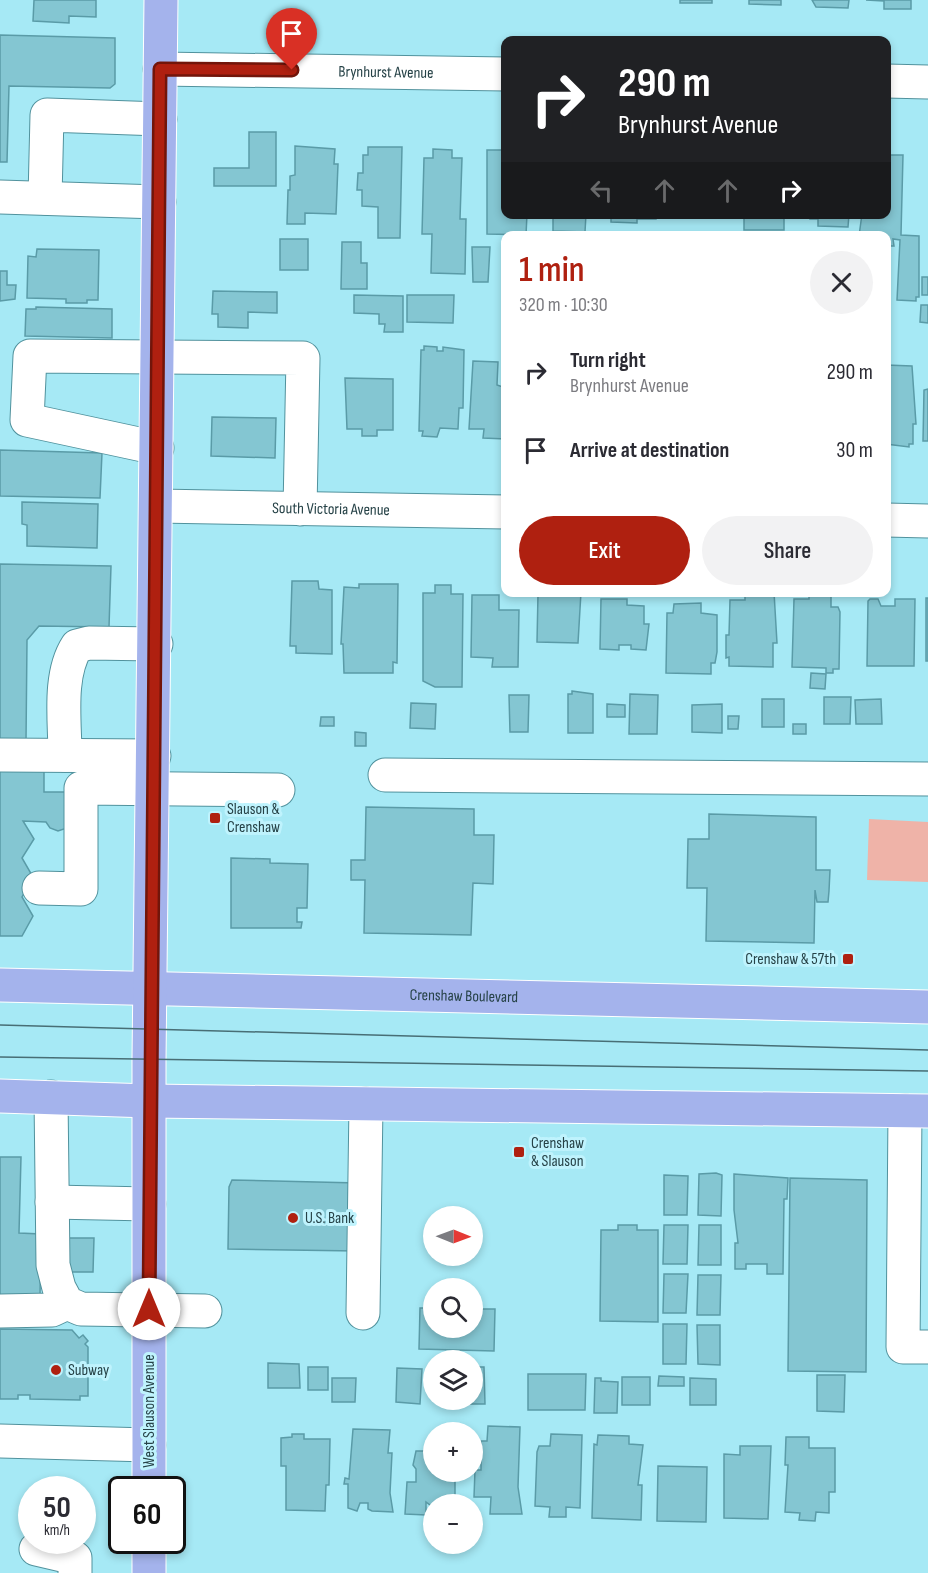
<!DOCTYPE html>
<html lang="en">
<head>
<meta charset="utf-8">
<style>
  body { margin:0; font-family:"Sofia Sans Condensed",sans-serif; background:#f2f2f3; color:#2b2b33; height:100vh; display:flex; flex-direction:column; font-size:22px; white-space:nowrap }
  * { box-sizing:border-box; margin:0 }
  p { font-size:20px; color:#7c7c81 }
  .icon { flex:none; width:33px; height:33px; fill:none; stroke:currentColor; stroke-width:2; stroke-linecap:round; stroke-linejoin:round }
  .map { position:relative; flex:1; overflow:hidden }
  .panel { position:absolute; left:501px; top:231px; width:390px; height:366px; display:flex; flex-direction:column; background:#fff; border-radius:12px; box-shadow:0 3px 9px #0003 }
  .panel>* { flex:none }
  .top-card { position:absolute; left:501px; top:36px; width:390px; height:183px; border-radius:12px; box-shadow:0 3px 9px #0003; background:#202124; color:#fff; overflow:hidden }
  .needle { width:39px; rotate:91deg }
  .tools { position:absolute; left:423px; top:1206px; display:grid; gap:12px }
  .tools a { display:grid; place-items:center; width:60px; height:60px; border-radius:50%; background:#fff; box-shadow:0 3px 9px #0003; font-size:30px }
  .speed { position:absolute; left:18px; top:1476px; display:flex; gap:12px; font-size:30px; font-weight:700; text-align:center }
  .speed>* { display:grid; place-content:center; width:78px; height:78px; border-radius:50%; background:#fff; box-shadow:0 3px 9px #0003; line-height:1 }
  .speed small { font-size:15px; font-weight:400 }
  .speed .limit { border:3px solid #111; border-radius:9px; background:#fff; color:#111 }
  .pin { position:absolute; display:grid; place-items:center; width:51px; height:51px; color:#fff; margin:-62px -26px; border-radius:50% 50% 50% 0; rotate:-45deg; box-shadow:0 0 6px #0007 }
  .pin .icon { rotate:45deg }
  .me { position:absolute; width:66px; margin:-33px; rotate:0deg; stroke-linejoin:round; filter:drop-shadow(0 0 4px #0008) }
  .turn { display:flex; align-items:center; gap:21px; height:126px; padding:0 18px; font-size:27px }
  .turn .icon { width:78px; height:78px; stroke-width:2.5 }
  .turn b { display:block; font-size:42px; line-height:51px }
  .lanes { display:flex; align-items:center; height:57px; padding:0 18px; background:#0003; justify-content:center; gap:30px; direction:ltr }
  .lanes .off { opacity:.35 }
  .round { display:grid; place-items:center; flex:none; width:63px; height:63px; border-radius:32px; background:#f2f2f3 }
  .head { display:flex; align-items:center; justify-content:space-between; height:102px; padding:0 18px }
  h1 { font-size:36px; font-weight:600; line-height:45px; color:#af2010 }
  .button { display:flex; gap:12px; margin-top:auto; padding:12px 18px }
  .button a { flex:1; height:69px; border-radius:36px; background:#af2010; color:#fff; font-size:24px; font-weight:600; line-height:69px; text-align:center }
  .button a+a { background:#f2f2f3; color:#2b2b33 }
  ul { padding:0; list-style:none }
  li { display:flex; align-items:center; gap:18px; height:78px; padding:0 18px }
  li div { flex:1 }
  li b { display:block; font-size:22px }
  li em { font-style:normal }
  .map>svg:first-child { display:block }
  .green { fill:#efb3a8 }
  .building { fill:#84c6d2; stroke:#5a9ba7; stroke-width:1.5 }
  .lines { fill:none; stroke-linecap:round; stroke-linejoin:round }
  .minor-casing { stroke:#51929d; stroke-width:35 }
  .major-casing { stroke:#fff; stroke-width:35 }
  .minor { stroke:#fff; stroke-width:33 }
  .major { stroke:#a4b3ec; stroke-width:33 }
  .tram { stroke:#486e75; stroke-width:1.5 }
  .route-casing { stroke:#72150a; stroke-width:15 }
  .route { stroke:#af2010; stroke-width:10 }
  .poi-dot { fill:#af2010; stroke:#bff3fd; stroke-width:2 }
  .labels { text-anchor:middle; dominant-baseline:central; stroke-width:6; stroke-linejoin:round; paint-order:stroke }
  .street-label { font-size:16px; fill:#264247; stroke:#bff3fd }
  .poi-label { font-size:16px; fill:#264247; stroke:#bff3fd; text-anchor:start }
</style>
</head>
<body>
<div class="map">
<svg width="928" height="1573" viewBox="0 0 928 1573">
  <rect width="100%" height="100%" fill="#a6e9f5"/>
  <!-- green -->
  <polygon class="green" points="869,819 928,822 928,882 867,880"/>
  <!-- building -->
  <g class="building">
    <polygon points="34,0 96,0 96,17 69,16 69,23 33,21"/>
    <rect x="680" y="0" width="32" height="3"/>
    <polygon points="749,0 781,0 781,5 749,4"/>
    <polygon points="812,0 849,0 848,8 816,7"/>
    <polygon points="866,0 911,0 911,9 884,9 884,1"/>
    <polygon points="0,35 115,38 115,84 110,88 9,86 7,162 0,162"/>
    <polygon points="249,132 276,132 276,186 214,186 214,168 249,168"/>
    <polygon points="295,146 335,149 334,164 338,164 336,214 305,213 305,224 287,224 288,190 290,190 290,176 295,175"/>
    <polygon points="368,147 402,147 400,238 378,238 378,207 362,206 362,190 357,190 358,173 363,173 363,155 368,155"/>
    <polygon points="433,149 452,150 452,158 462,158 460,219 466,219 465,274 431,273 432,234 422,234 424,158 433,158"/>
    <polygon points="487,150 506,150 506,214 527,214 526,235 487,234"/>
    <polygon points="886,155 903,155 901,235 919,236 919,297 916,297 916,301 897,300 900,240 893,239 894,246 886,246 886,236 859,236 862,214 886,214"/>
    <polygon points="550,214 586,214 585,232 553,231 553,218 550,218"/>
    <polygon points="611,214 656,214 656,219 637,219 637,223 611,222"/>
    <rect x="744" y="214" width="40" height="16"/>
    <polygon points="810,214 849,214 848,227 818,226 818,219 810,219"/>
    <rect x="280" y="239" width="28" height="31"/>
    <polygon points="342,242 361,242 361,263 367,263 367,289 341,289"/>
    <polygon points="472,247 490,247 488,282 473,282"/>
    <polygon points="37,249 99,250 98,300 87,300 87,303 66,303 66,299 27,298 28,256 36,257"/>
    <polygon points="0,271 7,271 7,285 16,285 15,299 0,301"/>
    <rect x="922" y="277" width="6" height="18"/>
    <polygon points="213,291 277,292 277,313 248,312 248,328 218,327 218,314 212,314"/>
    <polygon points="354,295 403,296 403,332 384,332 385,324 379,324 379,314 354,313"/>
    <polygon points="407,295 454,295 453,323 407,322"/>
    <polygon points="921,305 928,305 928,323 920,322"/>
    <polygon points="36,307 112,309 112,338 25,336 26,309 36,309"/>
    <polygon points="424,346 437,347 437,351 443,351 443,347 464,350 463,408 459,408 458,429 440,428 437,437 422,436 423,431 419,431 421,350 424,350"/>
    <polygon points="473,361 498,362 497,385 506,388 506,439 483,438 484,429 469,429"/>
    <polygon points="886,365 912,366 916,424 913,424 913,444 909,444 909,447 886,444"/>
    <polygon points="345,378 393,379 393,430 377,430 377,436 362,436 362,429 347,429"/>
    <polygon points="928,389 928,441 923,441 924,390"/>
    <polygon points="212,417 276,418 275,458 211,456"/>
    <polygon points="0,450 102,453 100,498 0,496"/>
    <polygon points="22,502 98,504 97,548 27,546 27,525 22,524"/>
    <polygon points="0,564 111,566 109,627 39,626 27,640 26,742 0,741"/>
    <polygon points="292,581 318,581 319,589 332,590 332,654 296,653 296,646 290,646"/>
    <polygon points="359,584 398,584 397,663 393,662 393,673 344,673 343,644 341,644 344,587 359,588"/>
    <polygon points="435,585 451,585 451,594 463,594 462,687 435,687 423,681 423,593 435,593"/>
    <polygon points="557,592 581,592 578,643 537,642 538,594 557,595"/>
    <polygon points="774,592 777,643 773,643 773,667 729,666 729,657 726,658 726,635 729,635 730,600 745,600 745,593"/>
    <polygon points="472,595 499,595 499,610 519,610 518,667 492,667 493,658 471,657"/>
    <polygon points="809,596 831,596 831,607 838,607 840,612 839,669 833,669 833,673 826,673 826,668 792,667 794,599 809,599"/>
    <rect x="926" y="598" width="2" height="63"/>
    <polygon points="601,599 627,599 627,605 644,606 644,624 649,624 646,650 631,649 631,645 619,645 619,650 600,649"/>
    <polygon points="870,599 878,599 881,606 895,606 895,599 915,599 914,666 867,666 868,601"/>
    <polygon points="701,603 701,613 717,615 717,652 715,663 711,663 711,674 666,673 667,613 673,613 674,604"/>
    <polygon points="811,673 826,674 825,689 810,688"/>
    <polygon points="572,691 593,694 593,733 568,733 568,694 572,694"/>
    <polygon points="630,694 658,695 657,734 629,734"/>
    <polygon points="509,695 529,695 528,732 510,732"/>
    <polygon points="824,697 851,697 850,724 824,724"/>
    <rect x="762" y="699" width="22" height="28"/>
    <polygon points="881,699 882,724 856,724 855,700"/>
    <polygon points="411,703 436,704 435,729 410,728"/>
    <polygon points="607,704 625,705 625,717 607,717"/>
    <polygon points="722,704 722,733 692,732 692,705"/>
    <polygon points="728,716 739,716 738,729 728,729"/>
    <polygon points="321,717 334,717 334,726 320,726"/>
    <rect x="793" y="724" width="13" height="10"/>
    <polygon points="355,732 366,733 366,746 355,746"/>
    <polygon points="0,770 44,770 44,792 71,792 67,828 58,831 50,828 46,822 23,821 34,839 22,858 33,877 22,897 33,916 22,936 0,936"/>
    <polygon points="366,807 474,809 474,835 494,835 493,884 473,883 471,935 364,933 365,880 351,880 351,860 365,860"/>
    <polygon points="709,814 816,817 816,870 830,870 829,891 828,902 817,902 815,890 814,943 706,941 707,888 687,888 688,839 709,839"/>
    <polygon points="231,858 270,859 270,863 308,864 307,908 297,908 297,922 302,922 301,928 231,928"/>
    <polygon points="0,1157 21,1157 19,1233 41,1234 40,1296 0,1295"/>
    <polygon points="716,1173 722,1175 721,1216 698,1215 699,1174"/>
    <polygon points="734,1174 788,1178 787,1199 784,1199 783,1274 767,1274 767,1264 746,1264 746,1269 735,1269 735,1243 738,1243 734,1210"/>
    <polygon points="664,1175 688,1176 687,1215 664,1215"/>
    <polygon points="790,1178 867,1180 866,1372 788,1371"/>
    <polygon points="232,1180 358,1183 357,1251 228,1249 229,1187"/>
    <polygon points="618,1225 637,1225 637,1230 658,1230 658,1322 600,1321 601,1230 618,1230"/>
    <polygon points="664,1225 688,1225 687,1264 663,1264"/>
    <polygon points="699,1225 721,1225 721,1265 698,1265"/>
    <polygon points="63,1238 94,1238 93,1272 63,1272"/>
    <polygon points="664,1274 688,1274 686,1313 663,1313"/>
    <polygon points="698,1275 721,1275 720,1315 697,1315"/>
    <polygon points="420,1308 434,1308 434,1328 472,1328 472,1309 495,1309 494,1351 419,1349"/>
    <polygon points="663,1324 687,1324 686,1364 663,1364"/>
    <polygon points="697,1325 720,1325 720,1365 698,1364"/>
    <polygon points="0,1329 72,1330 79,1338 83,1335 88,1341 85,1344 88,1347 88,1396 80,1396 80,1400 30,1399 30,1395 18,1395 18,1399 0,1399"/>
    <polygon points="268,1363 299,1364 300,1388 268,1388"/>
    <rect x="308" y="1367" width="20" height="23"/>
    <polygon points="472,1367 484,1367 485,1404 462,1404 460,1402 460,1400 472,1400"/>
    <polygon points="397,1368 422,1369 420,1404 396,1402"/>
    <polygon points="528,1374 586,1374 585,1410 528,1410"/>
    <polygon points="817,1375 845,1375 844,1412 817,1411"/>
    <polygon points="659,1376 684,1377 684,1386 658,1386"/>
    <rect x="622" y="1377" width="28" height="28"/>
    <polygon points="332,1378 356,1378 355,1402 332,1402"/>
    <polygon points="595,1378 601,1378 601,1381 618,1382 617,1413 594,1413"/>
    <polygon points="690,1378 716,1379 716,1405 690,1405"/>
    <polygon points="488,1426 520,1427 518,1487 522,1514 490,1514 491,1497 474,1497 475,1470 481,1470 481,1441 487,1441"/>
    <polygon points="353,1429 390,1430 388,1453 392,1453 390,1493 393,1512 372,1511 368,1509 368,1503 360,1503 357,1511 348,1508 348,1484 344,1484 345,1478 349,1479"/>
    <polygon points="292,1434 304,1434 304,1439 330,1439 329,1485 326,1485 325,1511 286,1510 286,1466 281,1466 281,1438 292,1437"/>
    <polygon points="551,1434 582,1435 580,1508 566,1507 566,1517 549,1517 550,1507 535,1506 537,1452 539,1446 550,1446"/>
    <polygon points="598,1435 629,1436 629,1444 643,1445 638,1485 642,1485 641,1520 592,1518 594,1444 597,1445"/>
    <polygon points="786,1437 809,1437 809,1448 835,1448 835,1492 829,1492 829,1513 816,1512 815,1521 799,1520 800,1513 785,1512 788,1465 785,1465"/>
    <polygon points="740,1446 771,1446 768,1519 724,1518 724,1454 740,1455"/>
    <polygon points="416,1451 434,1451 434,1472 455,1472 455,1504 434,1504 434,1508 426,1502 426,1515 405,1514 407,1482 416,1482 416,1469 413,1465"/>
    <polygon points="658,1466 707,1467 706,1522 657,1521"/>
  </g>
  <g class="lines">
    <defs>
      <g id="minor">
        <path id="s1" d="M 160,69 L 506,74"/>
        <polyline points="886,81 928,82"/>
        <polyline points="0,197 159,202"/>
        <polyline points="45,198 47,115 160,119"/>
        <polyline points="157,448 27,420 30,356 303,358 300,509"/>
        <path id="s2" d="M 157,506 L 506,512"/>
        <polyline points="886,520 928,521"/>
        <polyline points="0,755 154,756"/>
        <path d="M 65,755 C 65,722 58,675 77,646 L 89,643 L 156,644"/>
        <polyline points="385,775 928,779"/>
        <polyline points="39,888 81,889 81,788 278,790"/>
        <polyline points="51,1097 53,1265 59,1288 67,1303 81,1309 205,1311"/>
        <polyline points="905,1111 903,1347 928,1347"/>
        <polyline points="52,1202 149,1204"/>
        <polyline points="0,1311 52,1310 67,1303"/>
        <polyline points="363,1313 366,1104"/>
        <polyline points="0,1441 149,1445"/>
        <polyline points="36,1549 75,1558 75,1573"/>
      </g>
      <g id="major">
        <path id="s3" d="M 0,985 L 928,1007"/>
        <polyline points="0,1096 149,1101 928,1111"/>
        <polyline points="149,1490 149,1060 161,0"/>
        <polyline points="149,1540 149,1573"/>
      </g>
    </defs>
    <!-- minor casing -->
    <use href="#minor" class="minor-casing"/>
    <!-- major casing -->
    <use href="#major" class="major-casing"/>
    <!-- minor -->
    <use href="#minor" class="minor"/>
    <!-- major -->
    <use href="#major" class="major"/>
    <!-- tram -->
    <g class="tram">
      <polyline points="0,1025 928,1050"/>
      <polyline points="0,1057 928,1071"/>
    </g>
  </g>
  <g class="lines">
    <defs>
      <polyline id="route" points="149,1309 160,69 292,70"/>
    </defs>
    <!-- route casing -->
    <use href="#route" class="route-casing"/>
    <!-- route -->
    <use href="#route" class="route"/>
  </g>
  <!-- markers -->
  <g class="poi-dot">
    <rect x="209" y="812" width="12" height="12" rx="3"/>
    <rect x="842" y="953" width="12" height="12" rx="3"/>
    <rect x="513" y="1146" width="12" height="12" rx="3"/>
    <circle cx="293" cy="1218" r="6"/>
    <circle cx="56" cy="1370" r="6"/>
  </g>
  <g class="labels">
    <!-- street labels -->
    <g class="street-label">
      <text stroke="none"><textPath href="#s1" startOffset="226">Brynhurst Avenue</textPath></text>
      <text stroke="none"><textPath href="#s2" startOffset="174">South Victoria Avenue</textPath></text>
      <text stroke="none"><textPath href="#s3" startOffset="464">Crenshaw Boulevard</textPath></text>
      <text transform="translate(149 1411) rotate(-90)">West Slauson Avenue</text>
    </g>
    <!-- poi labels -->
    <g class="poi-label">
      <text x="227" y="809">Slauson &amp;<tspan x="227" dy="18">Crenshaw</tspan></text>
      <text x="836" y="959" text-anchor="end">Crenshaw &amp; 57th</text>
      <text x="531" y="1143">Crenshaw<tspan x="531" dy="18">&amp; Slauson</tspan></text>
      <text x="305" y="1218">U.S. Bank</text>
      <text x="68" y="1370">Subway</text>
    </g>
  </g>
</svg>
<div class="tools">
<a><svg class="needle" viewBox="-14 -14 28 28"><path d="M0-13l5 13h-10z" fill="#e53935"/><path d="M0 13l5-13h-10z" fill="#7c7c81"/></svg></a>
<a><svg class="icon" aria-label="search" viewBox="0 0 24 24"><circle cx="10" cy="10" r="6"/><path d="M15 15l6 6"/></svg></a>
<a><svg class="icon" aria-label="layers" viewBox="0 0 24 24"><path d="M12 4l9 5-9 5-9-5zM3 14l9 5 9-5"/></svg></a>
<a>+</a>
<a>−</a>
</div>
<div class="speed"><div>50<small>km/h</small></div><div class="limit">60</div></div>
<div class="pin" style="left:292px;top:70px;background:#d93025"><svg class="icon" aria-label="arrive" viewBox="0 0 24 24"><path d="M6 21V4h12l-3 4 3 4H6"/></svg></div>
<svg class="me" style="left:149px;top:1309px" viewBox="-20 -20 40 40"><circle r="19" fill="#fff"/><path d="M0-13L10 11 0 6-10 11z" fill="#af2010"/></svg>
<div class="top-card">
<div class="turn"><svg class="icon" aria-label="right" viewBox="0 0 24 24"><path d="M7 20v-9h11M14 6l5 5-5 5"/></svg><div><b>290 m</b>Brynhurst Avenue</div></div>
<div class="lanes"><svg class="icon off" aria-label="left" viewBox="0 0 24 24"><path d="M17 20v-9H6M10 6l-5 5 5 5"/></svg><svg class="icon off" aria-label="ahead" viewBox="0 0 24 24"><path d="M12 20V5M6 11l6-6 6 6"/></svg><svg class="icon off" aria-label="ahead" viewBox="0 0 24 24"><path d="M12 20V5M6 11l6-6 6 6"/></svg><svg class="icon" aria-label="right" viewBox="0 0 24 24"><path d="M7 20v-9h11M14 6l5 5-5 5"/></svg></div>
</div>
<section class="panel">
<div class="head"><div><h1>1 min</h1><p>320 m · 10:30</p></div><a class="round"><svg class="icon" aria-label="close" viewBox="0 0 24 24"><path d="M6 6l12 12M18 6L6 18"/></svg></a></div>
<ul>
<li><svg class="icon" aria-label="right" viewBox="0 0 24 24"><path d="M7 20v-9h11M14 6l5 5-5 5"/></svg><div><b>Turn right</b><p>Brynhurst Avenue</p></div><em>290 m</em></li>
<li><svg class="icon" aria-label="arrive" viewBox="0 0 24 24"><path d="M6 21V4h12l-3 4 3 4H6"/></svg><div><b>Arrive at destination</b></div><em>30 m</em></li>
</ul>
<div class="button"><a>Exit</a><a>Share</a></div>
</section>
</div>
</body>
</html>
